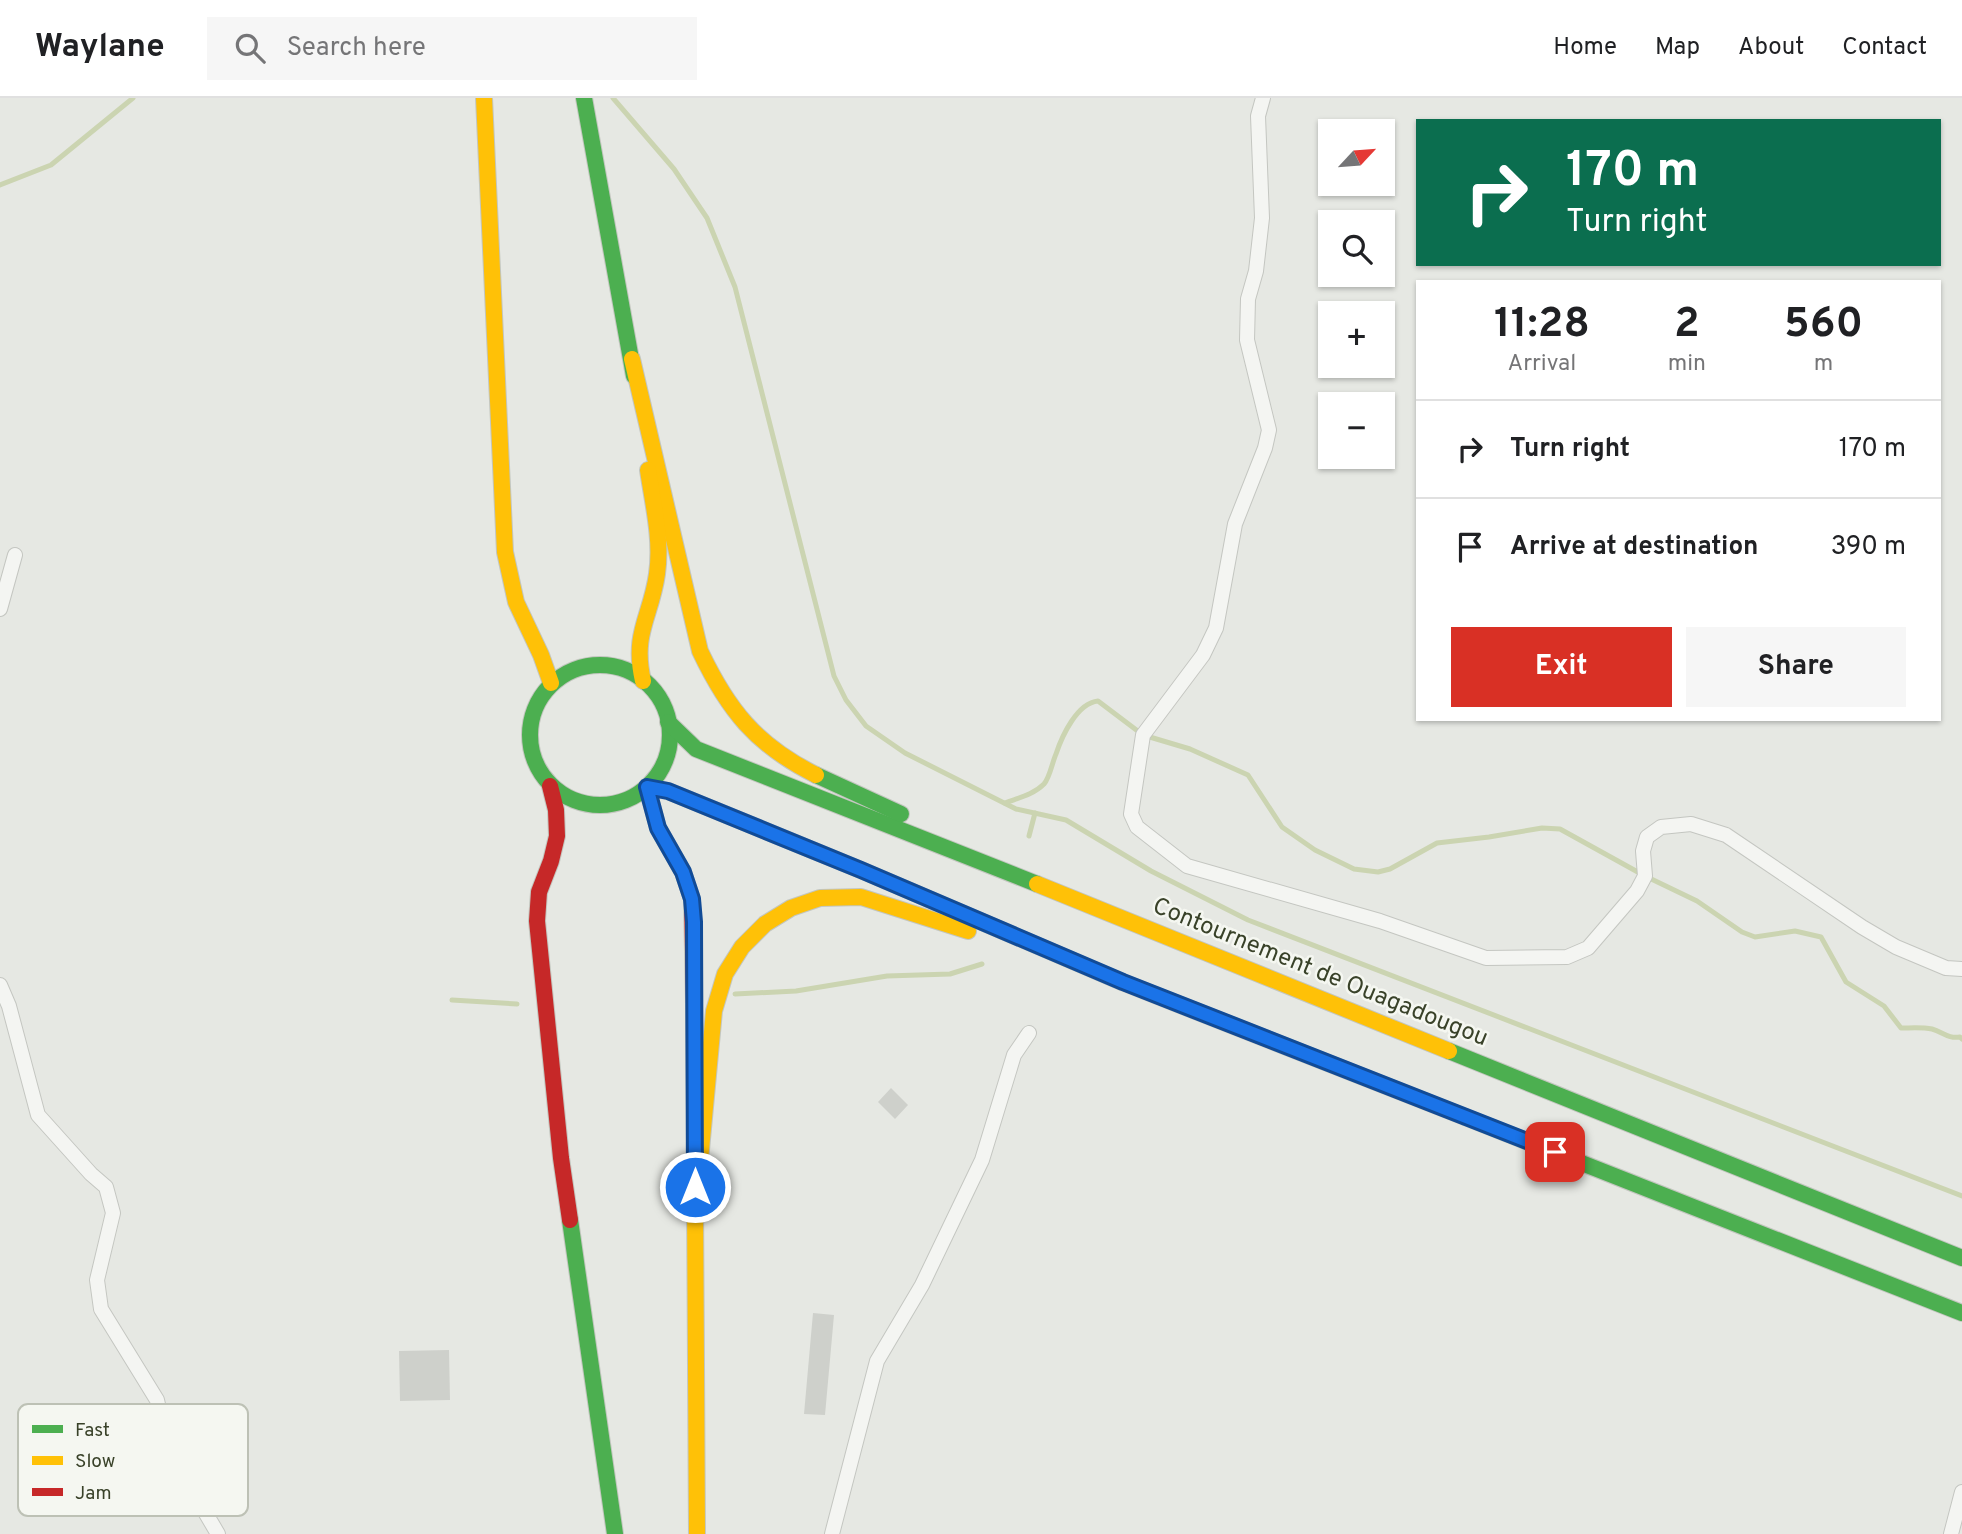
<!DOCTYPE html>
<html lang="en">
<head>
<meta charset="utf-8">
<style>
  body { margin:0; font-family:Overpass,sans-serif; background:#f6f6f6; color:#202124; height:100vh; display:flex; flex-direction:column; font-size:26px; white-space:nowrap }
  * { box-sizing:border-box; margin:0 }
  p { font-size:23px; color:#757577 }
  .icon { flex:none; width:38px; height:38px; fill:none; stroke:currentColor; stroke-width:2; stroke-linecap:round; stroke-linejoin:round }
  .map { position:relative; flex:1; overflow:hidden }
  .side { position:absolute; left:1416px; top:182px; width:525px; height:441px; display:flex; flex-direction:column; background:#fff; border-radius:0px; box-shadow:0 2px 5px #0004 }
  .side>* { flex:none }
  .banner { position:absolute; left:1416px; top:21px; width:525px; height:147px; border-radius:0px; box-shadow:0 2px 5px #0004; background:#0b6e4f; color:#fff; overflow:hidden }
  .needle { width:46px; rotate:64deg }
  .controls { position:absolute; left:1318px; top:21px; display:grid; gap:14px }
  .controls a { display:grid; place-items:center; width:77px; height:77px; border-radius:0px; background:#fff; box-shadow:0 2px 5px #0004; font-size:35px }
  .pin { position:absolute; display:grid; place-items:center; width:60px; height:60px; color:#fff; margin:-30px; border-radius:14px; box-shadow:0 4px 10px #0006 }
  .me { position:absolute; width:77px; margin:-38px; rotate:0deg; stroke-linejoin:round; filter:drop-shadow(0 0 5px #0008) }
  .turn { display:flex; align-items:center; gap:24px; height:147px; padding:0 35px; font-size:32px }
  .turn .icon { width:91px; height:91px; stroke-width:2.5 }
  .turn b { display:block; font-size:49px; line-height:60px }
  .eta { display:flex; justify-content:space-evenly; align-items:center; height:119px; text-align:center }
  .eta b { font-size:42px; font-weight:700; line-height:49px }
  .cta { display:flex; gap:14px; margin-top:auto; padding:14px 35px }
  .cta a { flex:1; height:80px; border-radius:0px; background:#d93025; color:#fff; font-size:28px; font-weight:700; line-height:80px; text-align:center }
  .cta a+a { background:#f6f6f6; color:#202124 }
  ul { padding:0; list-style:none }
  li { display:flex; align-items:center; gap:21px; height:98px; padding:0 35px; border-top:2px solid #e0e0e0 }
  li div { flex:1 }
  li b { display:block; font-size:26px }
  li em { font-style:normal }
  header { display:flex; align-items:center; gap:42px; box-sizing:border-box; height:98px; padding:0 35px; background:#fff; border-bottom:2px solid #e0e0e0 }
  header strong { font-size:33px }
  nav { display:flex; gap:38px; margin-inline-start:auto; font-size:24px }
  .search { width:490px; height:63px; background:#f6f6f6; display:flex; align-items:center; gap:18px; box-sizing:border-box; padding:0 24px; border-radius:0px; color:#757577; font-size:26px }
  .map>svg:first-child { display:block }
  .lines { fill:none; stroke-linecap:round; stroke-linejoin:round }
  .stream { stroke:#cbd4b1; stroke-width:5 }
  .building { fill:#ced0cb }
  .street-casing { stroke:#c4c6c1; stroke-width:16 }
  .fast-casing { stroke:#c3c6bf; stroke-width:18 }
  .slow-casing { stroke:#c3c6bf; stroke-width:18 }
  .jam-casing { stroke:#c3c6bf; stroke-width:18 }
  .street { stroke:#f4f5f2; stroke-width:14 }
  .fast { stroke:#4caf50; stroke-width:16 }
  .slow { stroke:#ffc107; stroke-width:16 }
  .jam { stroke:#c62828; stroke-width:16 }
  .route-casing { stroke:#114b97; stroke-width:18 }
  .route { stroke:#1a73e8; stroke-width:12 }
  .labels { text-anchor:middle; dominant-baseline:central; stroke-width:5; stroke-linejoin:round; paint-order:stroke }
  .street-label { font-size:24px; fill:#394229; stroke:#f5f7f1 }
  .key { fill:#f5f7f1; stroke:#bdc1b5; stroke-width:2 }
  .key-label { font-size:19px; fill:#394229 }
</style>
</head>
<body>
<header>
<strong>Waylane</strong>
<div class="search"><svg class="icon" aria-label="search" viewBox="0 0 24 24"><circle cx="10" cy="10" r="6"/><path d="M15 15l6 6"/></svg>Search here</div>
<nav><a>Home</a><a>Map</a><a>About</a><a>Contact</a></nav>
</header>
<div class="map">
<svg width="1962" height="1436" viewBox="0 0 1962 1436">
  <rect width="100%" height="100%" fill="#e6e8e3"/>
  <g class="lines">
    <!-- stream -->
    <g class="stream">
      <polyline points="613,0 674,71 707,120 735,189 834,578 846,602 866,628 905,655 1016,711 1066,722 1151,773 1248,822 1962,1098"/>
      <polyline points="0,87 51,67 133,0"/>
      <path d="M 1005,705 C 1018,700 1033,697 1044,686 C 1050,679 1052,665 1056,656 C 1062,638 1077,605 1098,603 L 1143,637 L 1190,651 L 1248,677 L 1282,729 L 1315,752 L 1354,771 L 1378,774 L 1390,771 L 1437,745 L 1489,739 L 1542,730 L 1560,731 L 1645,778 L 1697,803 L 1742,834 L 1755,839 L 1795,833 L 1821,839 L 1846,884 L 1884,908 L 1901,930 C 1911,930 1922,929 1932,931 C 1943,934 1948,941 1960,939 L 1962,941"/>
      <polyline points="1029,738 1035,715"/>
      <polyline points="735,896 796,893 887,878 950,876 982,866"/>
      <polyline points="452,902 517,906"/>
    </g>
  </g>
  <!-- building -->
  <g class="building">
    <polygon points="891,990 908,1007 895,1021 878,1004"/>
    <polygon points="813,1215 834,1217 825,1317 804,1316"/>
    <polygon points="449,1252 450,1302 400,1303 399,1253"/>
  </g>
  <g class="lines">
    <defs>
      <g id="street">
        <polyline points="1263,0 1258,18 1262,120 1256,173 1248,201 1247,242 1269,332 1265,350 1235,426 1216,530 1203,557 1143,637 1131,716 1137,729 1187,768 1380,823 1486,860 1567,859 1588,850 1637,793 1645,778 1643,753 1647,739 1661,729 1691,726 1726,737 1862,829 1896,849 1946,870 1962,871"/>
        <polyline points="0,511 15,457"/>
        <polyline points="0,887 9,908 38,1017 91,1076 106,1089 113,1115 97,1182 101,1211 157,1302 169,1353 218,1436"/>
        <polyline points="832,1436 877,1263 922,1187 982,1062 1014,957 1029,935"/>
        <polyline points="1951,1436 1962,1394"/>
      </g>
      <g id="fast">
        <polyline points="584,0 634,278"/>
        <circle cx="600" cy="637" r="70"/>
        <polyline points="668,624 696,651 1037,786"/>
        <polyline points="816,677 901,716"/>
        <polyline points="694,906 695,1014"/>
        <polyline points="1449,953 1962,1160"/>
        <polyline points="1465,1019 1962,1215"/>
        <polyline points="570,1122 615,1436"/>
      </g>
      <g id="slow">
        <polyline points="484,0 505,454 516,504 541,557 551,585"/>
        <path d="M 632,261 L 700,553 C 728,612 756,647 816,677"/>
        <path d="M 643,583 C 632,535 651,519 657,476 C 662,441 653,406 648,372"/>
        <polyline points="647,689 668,693 861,772 1122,884"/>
        <polyline points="1037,786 1449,953"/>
        <polyline points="695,1099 697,1436"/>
        <polyline points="695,1116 714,913 725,876 742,849 765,826 791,810 820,800 861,799 968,833"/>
      </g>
      <g id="jam">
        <polyline points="550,688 556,712 557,738 551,763 539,794 537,823 561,1060 570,1122"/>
        <polyline points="647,689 658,730 683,774 692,801 694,906"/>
        <polyline points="1122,884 1465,1019"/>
      </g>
    </defs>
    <!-- street casing -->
    <use href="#street" class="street-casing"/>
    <!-- fast casing -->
    <use href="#fast" class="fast-casing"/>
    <!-- slow casing -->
    <use href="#slow" class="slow-casing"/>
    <!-- jam casing -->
    <use href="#jam" class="jam-casing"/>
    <!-- street -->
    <use href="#street" class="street"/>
    <!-- fast -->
    <use href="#fast" class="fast"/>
    <!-- slow -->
    <use href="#slow" class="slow"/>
    <!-- jam -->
    <use href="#jam" class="jam"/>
  </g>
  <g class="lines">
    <defs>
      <polyline id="route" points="695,1089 694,824 692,801 683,774 658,730 647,689 668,693 861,772 1123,884 1555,1054"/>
    </defs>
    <!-- route casing -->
    <use href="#route" class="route-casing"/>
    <!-- route -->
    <use href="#route" class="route"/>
  </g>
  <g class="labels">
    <!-- street labels -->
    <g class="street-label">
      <text transform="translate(1320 875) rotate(22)">Contournement de Ouagadougou</text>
    </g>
  </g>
  <!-- legend -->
  <rect x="18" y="1306" width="230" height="112" rx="10" class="key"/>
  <rect x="32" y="1327" width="31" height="8" fill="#4caf50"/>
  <rect x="32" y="1358" width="31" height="9" fill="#ffc107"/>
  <rect x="32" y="1390" width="31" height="8" fill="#c62828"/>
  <g class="key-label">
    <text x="75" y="1338">Fast</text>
    <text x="75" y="1369">Slow</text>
    <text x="75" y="1401">Jam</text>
  </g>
</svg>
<div class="controls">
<a><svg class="needle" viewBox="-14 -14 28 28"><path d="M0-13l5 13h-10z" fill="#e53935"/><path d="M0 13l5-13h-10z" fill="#757577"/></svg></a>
<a><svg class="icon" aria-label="search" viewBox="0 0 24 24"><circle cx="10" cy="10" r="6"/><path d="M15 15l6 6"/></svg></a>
<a>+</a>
<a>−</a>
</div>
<div class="pin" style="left:1555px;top:1054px;background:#d93025"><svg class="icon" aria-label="arrive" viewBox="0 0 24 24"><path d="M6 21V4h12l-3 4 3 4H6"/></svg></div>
<svg class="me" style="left:695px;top:1089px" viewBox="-20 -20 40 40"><circle r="17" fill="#1a73e8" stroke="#fff" stroke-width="3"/><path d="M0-11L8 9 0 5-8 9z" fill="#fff"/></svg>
<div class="banner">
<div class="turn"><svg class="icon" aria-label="right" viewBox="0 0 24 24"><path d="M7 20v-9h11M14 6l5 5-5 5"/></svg><div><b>170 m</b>Turn right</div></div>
</div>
<section class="side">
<div class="eta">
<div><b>11:28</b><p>Arrival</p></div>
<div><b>2</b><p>min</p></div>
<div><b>560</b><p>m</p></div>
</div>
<ul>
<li><svg class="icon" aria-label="right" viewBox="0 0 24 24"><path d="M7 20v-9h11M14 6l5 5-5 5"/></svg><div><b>Turn right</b></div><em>170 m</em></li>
<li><svg class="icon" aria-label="arrive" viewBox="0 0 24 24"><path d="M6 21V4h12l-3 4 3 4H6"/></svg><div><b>Arrive at destination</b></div><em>390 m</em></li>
</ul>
<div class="cta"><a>Exit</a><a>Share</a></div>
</section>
</div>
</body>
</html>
